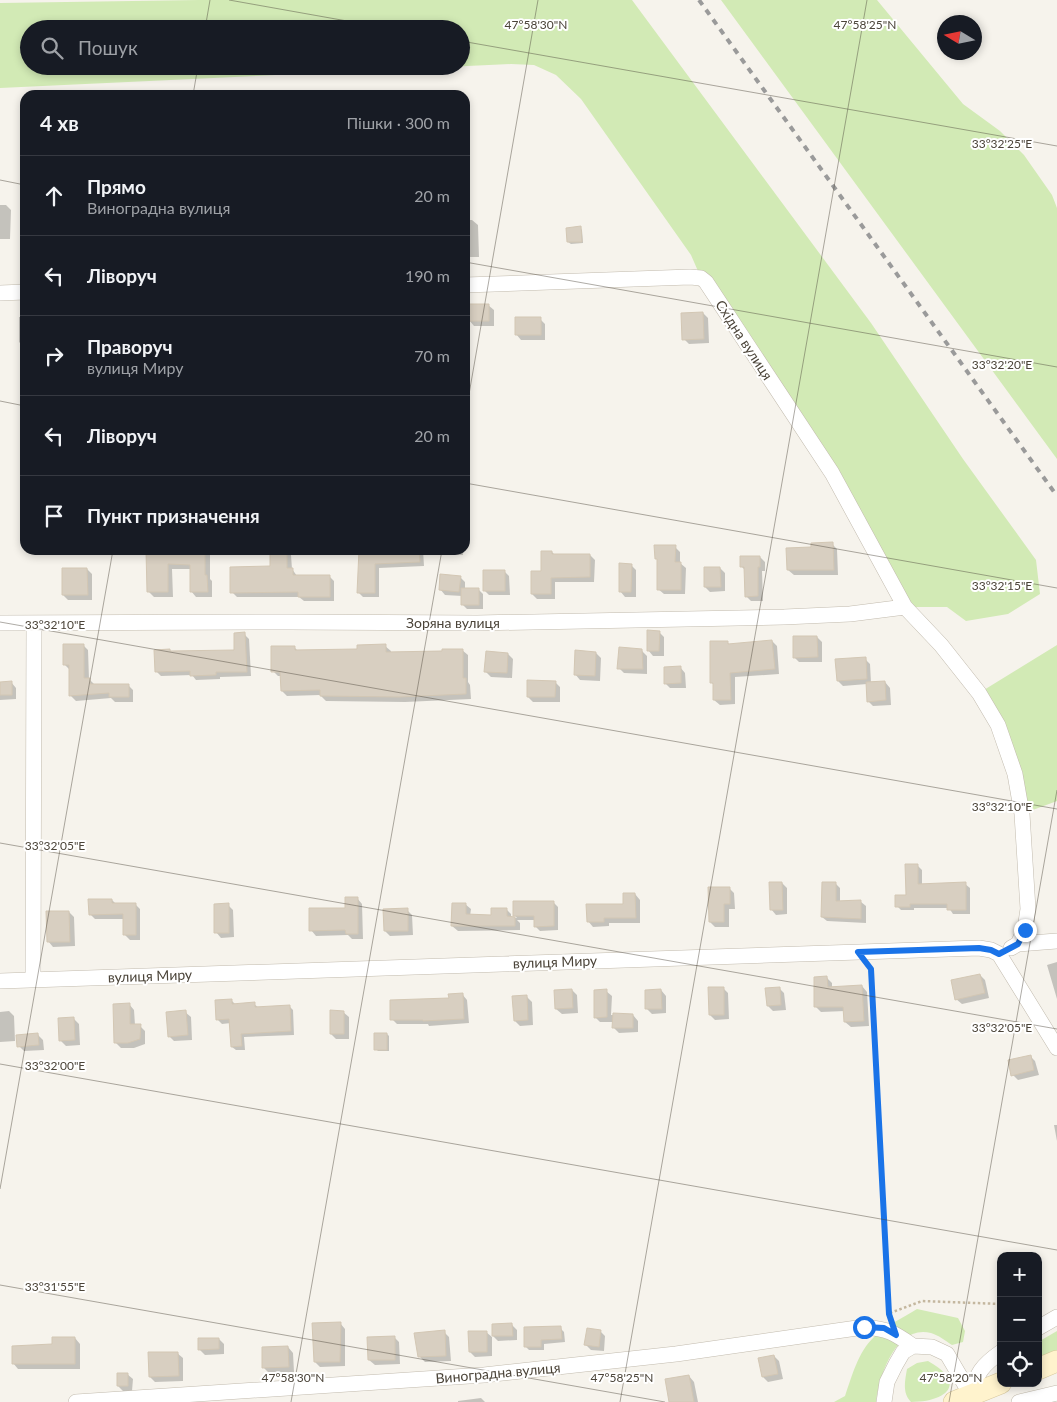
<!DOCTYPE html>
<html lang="uk">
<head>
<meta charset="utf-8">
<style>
  :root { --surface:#171b24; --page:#242831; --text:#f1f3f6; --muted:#9ea1a6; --line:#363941 }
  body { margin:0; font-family:Lato,sans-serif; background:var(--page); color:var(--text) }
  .controls { position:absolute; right:15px; bottom:15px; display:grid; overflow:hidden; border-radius:10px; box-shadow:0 2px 8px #0003 }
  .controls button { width:45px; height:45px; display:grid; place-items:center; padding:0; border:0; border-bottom:1px solid var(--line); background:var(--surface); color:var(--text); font:25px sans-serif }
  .compass { position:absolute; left:937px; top:15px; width:45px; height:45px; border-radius:50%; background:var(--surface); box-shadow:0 2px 8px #0003; rotate:280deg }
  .stop { position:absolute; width:15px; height:15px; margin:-11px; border:4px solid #1a73e8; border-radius:50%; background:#fff }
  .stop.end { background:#1a73e8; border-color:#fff; box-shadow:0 1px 5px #0008 }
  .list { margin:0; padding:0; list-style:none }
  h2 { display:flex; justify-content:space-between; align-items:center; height:65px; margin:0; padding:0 20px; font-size:21px }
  h2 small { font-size:16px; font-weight:400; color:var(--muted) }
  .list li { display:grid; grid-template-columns:32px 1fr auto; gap:15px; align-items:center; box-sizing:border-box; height:80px; padding:0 20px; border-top:1px solid var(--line) }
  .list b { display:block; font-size:19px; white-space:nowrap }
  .list p { margin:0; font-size:16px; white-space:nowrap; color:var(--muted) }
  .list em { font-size:16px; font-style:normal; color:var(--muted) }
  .icon { flex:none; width:28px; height:28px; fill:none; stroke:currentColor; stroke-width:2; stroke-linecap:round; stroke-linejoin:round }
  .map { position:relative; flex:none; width:1057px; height:1402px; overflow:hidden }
  .search { position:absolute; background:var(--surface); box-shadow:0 2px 8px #0003; left:20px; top:20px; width:450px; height:55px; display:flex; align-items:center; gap:12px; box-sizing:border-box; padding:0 18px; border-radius:28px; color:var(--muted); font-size:19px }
  .panel { position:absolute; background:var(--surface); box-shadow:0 2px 8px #0003; left:20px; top:90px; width:450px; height:465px; border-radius:15px }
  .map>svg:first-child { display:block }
  .green { fill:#d2eab5; fill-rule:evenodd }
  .shadow { fill:#0003 }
  .building { fill:#d8cfc1; stroke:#d3c7b4 }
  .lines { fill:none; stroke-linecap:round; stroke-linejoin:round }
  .minor-casing { stroke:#c2bbae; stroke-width:16 }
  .secondary-casing { stroke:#d6c79b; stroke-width:22 }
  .path { stroke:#c4b79f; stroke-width:2.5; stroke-dasharray:2.5 2.5; stroke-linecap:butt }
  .minor { stroke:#fff; stroke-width:15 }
  .secondary { stroke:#fff3cd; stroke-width:21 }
  .rail { stroke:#9a9a9a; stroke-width:4; stroke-dasharray:6 6; stroke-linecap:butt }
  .route { stroke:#1a73e8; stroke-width:6 }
  .ticks { fill:none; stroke:#4b4439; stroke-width:1; stroke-opacity:0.45 }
  .labels { text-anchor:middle; stroke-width:4; stroke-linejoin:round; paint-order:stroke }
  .street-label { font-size:14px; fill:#4b4439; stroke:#fff }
  .ticks-label { font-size:12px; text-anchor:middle; fill:#4b4439; stroke:#fff; stroke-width:4; stroke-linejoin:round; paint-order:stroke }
</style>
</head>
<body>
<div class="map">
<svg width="1057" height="1402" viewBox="0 0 1057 1402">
  <rect width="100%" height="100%" fill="#f6f3ec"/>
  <path class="green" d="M199,0h433l239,323 92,136 73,101 4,34 -32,20 -42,7 -19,-14h-42l-73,-134 -131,-195 -10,-23 -110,-156 -25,-24 -22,-10 -23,-1 -511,24v-85zM29,29h432v37h-432z
    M721,0h156l86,104 37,27 24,24 28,40 5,13v251z
    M1057,645v156l-35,13 -43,-121z
    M917,1309l41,9 7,13 -2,11 -11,3c-6,-4 -14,-10 -21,-12 -35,-9 -52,43 -55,69h-42l11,-6c7,-20 13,-44 29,-59 12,-12 29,-19 43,-28z
    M1057,1331v24l-19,7v-20z
    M928,1361c40,22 19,41 -17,41 -9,-9 -6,-21 -4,-33l10,-6z"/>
  <path class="shadow" d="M0,205h6l5,5 -1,29h-10z
    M465,220h7l6,5 1,32h-14z
    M580,228l2,2 1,13 -12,1 -3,-2z
    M488,305l6,5v16h-20l-5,-6z
    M703,313l5,5 1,25 -20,1 -5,-5z
    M19,317h6v31l-6,-6z
    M540,319l5,5v16h-24l-5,-6z
    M832,544l5,5 1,26h-44l-6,-5z
    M675,547l5,5v11l6,5 -1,26h-21l-6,-5v-29l-2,-2z
    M147,550h59l4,4v25l2,2v16h-16l-5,-6v-22h-19l1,28h-19l-5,-5z
    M286,550l5,5 1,14 5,7h32l5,5v20h-30l-5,-4h-62l-5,-5 39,-24z
    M423,550l1,16 -45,2v29h-16l-5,-5 2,-41z
    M443,550h20v5h-16z
    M552,552l3,3h35l5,5 -1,22h-39v17h-18l-5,-5z
    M760,557l5,5v9h-3l1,30h-12l-5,-5v-25l-5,-5z
    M631,565l5,5v27h-11l-5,-6z
    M720,568l5,5v18l-15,1 -5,-5z
    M87,569l5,5v26h-24l-5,-5z
    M504,571l5,5 1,19h-21l-5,-5z
    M460,577l5,5v7h13l5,5v15h-16l-5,-5v-8l-17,-1 -5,-6z
    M659,632l5,5v19h-11l-5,-6z
    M244,634l5,5 2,37 -31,1v2l-24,1 -4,-5 -31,1 -5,-5 14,-21 2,3 63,-2z
    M817,637l5,5v20h-23l-5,-5z
    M772,641l5,5 2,28 -44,3v27l-15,1 -6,-5v-15l-3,-3 16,-40 3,3z
    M83,645l5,5 1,29 6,6h33l5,5v12h-18l-4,-4 -35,3 -5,-5 -1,-26 -5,-5z
    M385,646l6,5v2l71,-3 6,5v27l2,3 1,14 -66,3 -79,-1 -6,-6 -33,1 -5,-5v-15h-4l-5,-5 21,-24 4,4h60z
    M642,651l5,5v18l-23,-1 -5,-5z
    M596,653l5,5 -1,23 -20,-1 -5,-6z
    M508,654l5,5 -1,19 -21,-1 -6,-6z
    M865,659l5,5 1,19 14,-1 5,6 1,17 -18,1 -5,-5 -1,-17 -24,2 -5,-5z
    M680,667l5,6 1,15h-16l-5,-5z
    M11,682l5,6v11l-16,1v-17z
    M555,682l5,5v15h-27l-5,-5z
    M917,865l5,5v15l43,-1 5,4v26h-17l-4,-6h-35v2h-13l-4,-4 10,-10z
    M782,883l5,5v26l-11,1 -5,-6z
    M835,883l5,5v14h21l5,4v17l-39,-2 -5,-4z
    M729,888l5,5 1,16h-6v18h-14l-5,-5z
    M635,894l5,6v23h-31v3l-16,1 -5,-6 36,-16z
    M357,898l5,6 1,35h-11l-4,-4 -32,1 -5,-6 35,-21z
    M112,900l4,4h19l5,5v31h-10l-5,-5 -1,-16h-29l-5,-5z
    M554,903l4,4v23l-18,1 -5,-5v-6h-18l3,3v7l-62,1 -6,-5 13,-22 6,5 -1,7 22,1 14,-8 5,5v4h6l-2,-2z
    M228,905l5,5 1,27 -13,1 -5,-6z
    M407,910l5,5 1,20 -23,1 -5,-5z
    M69,912l5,5 1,29 -22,1 -5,-6z
    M1057,962v37l-10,-34z
    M980,975l5,5 4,18 -27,6 -6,-5z
    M827,978l5,5v5l30,-2 5,6 2,34 -18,1 -6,-5v-11l-24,1 -6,-6z
    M723,988l5,5 1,26 -14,1 -5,-5z
    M779,988l5,5 2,17 -13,1 -5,-5z
    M572,990l5,5 1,18 -16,1 -6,-5z
    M661,990l5,6v17l-14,1 -5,-5z
    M606,991l6,5 -1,19h22l5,6v11l-19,1 -5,-5v-6h-14l-5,-5z
    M462,994l5,6 2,23 -40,3 -1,-2h-31l-5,-5z
    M527,997l5,5 1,23 -13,1 -5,-5z
    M231,1000l4,4h19l5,4 30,-2 4,4 1,25 -50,2 1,13h-9l-4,-3 -1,-24 -9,1 -4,-4z
    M129,1004l5,6 1,15 5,1 5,5v13l-11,4h-13l-5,-5z
    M9,1011l5,5 1,25 -15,1v-30z
    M185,1012l6,5 1,23 -18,1 -5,-5z
    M343,1012l6,5v22h-13l-5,-5z
    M73,1018l6,6 1,21 -14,1 -5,-5z
    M387,1034l2,2v15h-11l-2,-2z
    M38,1035l5,5 1,10 -20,1 -5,-5z
    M1030,1056l5,5 4,14 -21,5 -5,-5z
    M1054,1125h3v16z
    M340,1323l5,6v37l-25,1 -5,-5z
    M512,1325l5,5v10l-19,1 -5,-5z
    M560,1328l4,4 1,10 -21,2v6h-15l-4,-4z
    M600,1331l5,5 -1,15 -13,-1 -5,-5z
    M444,1332l5,5 2,24 -26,1 -5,-5z
    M486,1332l6,5v19l-17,1 -5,-5z
    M394,1337l5,5 1,22 -25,1 -6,-5z
    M75,1338l5,6v25h-62l-5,-6 40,-18z
    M219,1339l5,5v10l-19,1 -6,-6z
    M288,1347l5,6 1,19 -25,1 -5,-5z
    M177,1353l6,5v23l-28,1 -5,-5z
    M774,1356l5,5 4,18 -15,3 -5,-5z
    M127,1374l6,5 -1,12h-9l-5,-5z
    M689,1376l5,6 4,20h-28z
    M481,1398l4,4h-27v-1z"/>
  <path class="building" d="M581,226l1,16h-15l-1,-14z
    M468,304h21v17h-21z
    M703,312l1,27 -22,1 -1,-27z
    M515,317h26v18h-26z
    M833,542l1,28h-47l-1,-22 25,-1v-4z
    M654,545h22l-1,17h6v28h-24v-31h-2z
    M146,550h59v25h2l1,17h-18v-27l-22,-1v28h-21z
    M270,550h17v18h6v7h37v22h-32v-5l-68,1v-26l40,-1z
    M359,550h60l1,12 -45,2v29h-18z
    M541,551h11v3h38v23l-39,1v16h-20v-23h10z
    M740,556h20v11h-2v29l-13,1 -1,-30h-4z
    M619,563l13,1 -1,28h-12z
    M704,567h16l1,20h-17z
    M62,568h25l1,27h-26z
    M483,570h22v21h-22z
    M440,574l21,2 -2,16 -20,-2z
    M461,588h18v17h-18z
    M647,630l13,1 -1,20h-12z
    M245,632l2,40h-31v3l-26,1v-5l-35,1 -1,-22 16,-1v2l64,-1v-17z
    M793,636h24l1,21 -25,1z
    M772,640l3,29 -45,4 1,27h-18v-17h-3v-42h18v3z
    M63,644h21v34h6v6h39v13h-20v-4l-40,3v-31h-6z
    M386,644v8l56,-1v-2h21v29h3v16l-67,3 -79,-1v-6l-39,1 -1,-19h-9v-26h24v4l62,-1v-4z
    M619,647l23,2 1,20h-26z
    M575,650l21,2 -1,24 -21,-1z
    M486,651l22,2 -1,20 -23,-1z
    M866,657l1,22 -30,2 -2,-22z
    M681,666v17l-17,1v-17z
    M527,680l29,1 -1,16h-28z
    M12,681v14h-12v-13z
    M885,681l1,19 -19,2 -1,-20z
    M905,864h13v20l48,-2v28h-19v-6h-37v3h-15v-12h11z
    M769,882h13l1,28h-13z
    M822,882h14v19l25,-1v19l-40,-2z
    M708,887h22v17h-6v18h-15z
    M623,893h12l1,25h-32v4h-17l-1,-18h37z
    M345,897h13v37h-12l-1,-4 -36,1v-23h36z
    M88,899h24v4h24v32h-13v-21l-34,1z
    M513,901h41v25l-20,1v-11h-21z
    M229,903v30h-15v-29z
    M452,903h14v11l25,1v-7h16v8l8,1v9h-64z
    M408,908v23h-24l-1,-22z
    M46,911h23l1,31h-23z
    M980,974l5,19 -30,7 -4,-20z
    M827,976l1,11 34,-2 2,36 -20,1 -1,-15h-29v-30z
    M708,987h16v28h-15z
    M780,987l1,18 -14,1 -2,-18z
    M572,989l1,19 -18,1 -1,-19z
    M607,989v28l-13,1v-28z
    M661,989l1,20h-17v-19z
    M463,993l1,26 -41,2v-1h-33v-20l59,-2 -1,-4z
    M527,995l1,25 -14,1 -2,-25z
    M232,999v5l23,-2v5l35,-2 1,26 -50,3 1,12 -11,1 -2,-28 -13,1 -1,-20z
    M130,1003v21h11l-1,15 -12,4h-14l-1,-39z
    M186,1010l2,25 -20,2 -2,-25z
    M330,1010l14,1v23h-14z
    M613,1013l20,1v14h-21z
    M74,1017l1,23 -16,1 -1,-23z
    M38,1033l1,12 -22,2 -1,-12z
    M374,1033h13v17h-13z
    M1031,1055l3,15 -23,6 -3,-16z
    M341,1322l-1,40h-26l-2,-39z
    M512,1323l1,13h-21v-12z
    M561,1326l1,13 -21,1v7h-17v-20z
    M587,1328l14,2 -2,17 -15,-2z
    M445,1330l1,26 -28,1 -4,-24z
    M468,1331h19v21h-18z
    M395,1336v24h-27l-1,-23z
    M52,1337h23v27h-63v-18l40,-2z
    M198,1338h21v11l-21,1z
    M288,1346l1,21 -27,1v-21z
    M148,1352h30l1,24 -30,1z
    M774,1355l4,19 -16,3 -4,-19z
    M117,1373h11v13h-11z
    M689,1375l5,27h-25l-4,-23z"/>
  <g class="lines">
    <g class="minor-casing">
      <path id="minor" d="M465,285l225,-8 11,1 5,4 126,191 73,134 36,38 38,48 19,32 17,49 7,40 6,95 -3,20 -7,15
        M0,293l25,-1
        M0,623l289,-1 188,1 307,-6 66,-3 55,-7
        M1011,948l7,-4 39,-3
        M33,980l1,-357
        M0,981l979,-33 12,2 8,4 58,94
        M1038,1328l19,-11
        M971,1395c6,-22 10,-29 30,-43
        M76,1402l408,-27 192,-21 188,-27c24,2 29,5 49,19
        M884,1402l3,-20 9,-18 7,-12 10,-6 19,1 15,7 24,41
        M1019,1402l38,-9"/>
    </g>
    <g class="secondary-casing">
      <path id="secondary" d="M1038,1369l19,-8
        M954,1402l47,-19"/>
    </g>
    <path class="path" d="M869,966l2,3 18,345
      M890,1313l32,-12 79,3"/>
    <use href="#minor" class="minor"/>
    <use href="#secondary" class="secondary"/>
    <path class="rail" d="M699,0l358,496"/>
  </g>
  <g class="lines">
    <path class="route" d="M864,1327l20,1 12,7 -7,-21 -18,-345 -13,-17 121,-4 12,2 8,4 19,-10 7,-14"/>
  </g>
  <path class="ticks" d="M229,0l163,29M205,29l5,-29M461,41l596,105M193,95l5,-29M0,180l25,5M465,262l592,105M0,401l25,5M465,417l73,-417M465,483l592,105M0,622l1057,187M0,843l1057,186M0,1064l1057,186M0,1189l113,-639M0,1285l665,117M291,1402l151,-852M620,1402l247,-1402M949,1402l108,-612"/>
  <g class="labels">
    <g class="street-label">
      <text transform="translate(744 340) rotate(57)" y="5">Східна вулиця</text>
      <text x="453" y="628">Зоряна вулиця</text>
      <text transform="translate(555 962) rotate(-2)" y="5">вулиця Миру</text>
      <text transform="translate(150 976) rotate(-2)" y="5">вулиця Миру</text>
      <text transform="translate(498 1373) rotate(-5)" y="5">Виноградна вулиця</text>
    </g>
  </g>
  <g class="ticks-label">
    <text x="536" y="29">47°58'30"N</text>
    <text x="865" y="29">47°58'25"N</text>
    <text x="1002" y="148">33°32'25"E</text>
    <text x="1002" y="369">33°32'20"E</text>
    <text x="1002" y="590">33°32'15"E</text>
    <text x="55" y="629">33°32'10"E</text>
    <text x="1002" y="811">33°32'10"E</text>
    <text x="55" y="850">33°32'05"E</text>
    <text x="1002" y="1032">33°32'05"E</text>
    <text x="55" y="1070">33°32'00"E</text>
    <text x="55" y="1291">33°31'55"E</text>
    <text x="293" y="1382">47°58'30"N</text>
    <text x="622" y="1382">47°58'25"N</text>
    <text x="951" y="1382">47°58'20"N</text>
  </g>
</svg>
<div class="controls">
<button>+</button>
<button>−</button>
<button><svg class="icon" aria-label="locate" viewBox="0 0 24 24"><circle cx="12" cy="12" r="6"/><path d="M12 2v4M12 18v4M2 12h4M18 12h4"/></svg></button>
</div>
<svg class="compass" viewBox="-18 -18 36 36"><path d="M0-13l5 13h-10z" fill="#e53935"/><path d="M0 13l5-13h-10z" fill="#9ea1a6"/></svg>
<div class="stop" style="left:864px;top:1327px"></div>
<div class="stop end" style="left:1025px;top:930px"></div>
<div class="search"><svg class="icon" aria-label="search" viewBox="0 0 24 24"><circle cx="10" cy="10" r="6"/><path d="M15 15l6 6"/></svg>Пошук</div>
<section class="panel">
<h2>4 хв<small>Пішки · 300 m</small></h2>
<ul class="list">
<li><svg class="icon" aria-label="ahead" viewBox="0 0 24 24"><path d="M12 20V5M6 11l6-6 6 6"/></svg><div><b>Прямо</b><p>Виноградна вулиця</p></div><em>20 m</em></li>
<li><svg class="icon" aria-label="left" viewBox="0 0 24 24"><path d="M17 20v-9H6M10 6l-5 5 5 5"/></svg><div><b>Ліворуч</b></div><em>190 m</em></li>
<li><svg class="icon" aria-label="right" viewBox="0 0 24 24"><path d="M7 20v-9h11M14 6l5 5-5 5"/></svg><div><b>Праворуч</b><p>вулиця Миру</p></div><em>70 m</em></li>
<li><svg class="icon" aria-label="left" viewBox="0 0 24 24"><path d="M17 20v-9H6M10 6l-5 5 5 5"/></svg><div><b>Ліворуч</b></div><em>20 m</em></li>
<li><svg class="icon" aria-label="arrive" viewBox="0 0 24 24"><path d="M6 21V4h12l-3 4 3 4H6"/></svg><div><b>Пункт призначення</b></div></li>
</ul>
</section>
</div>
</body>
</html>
